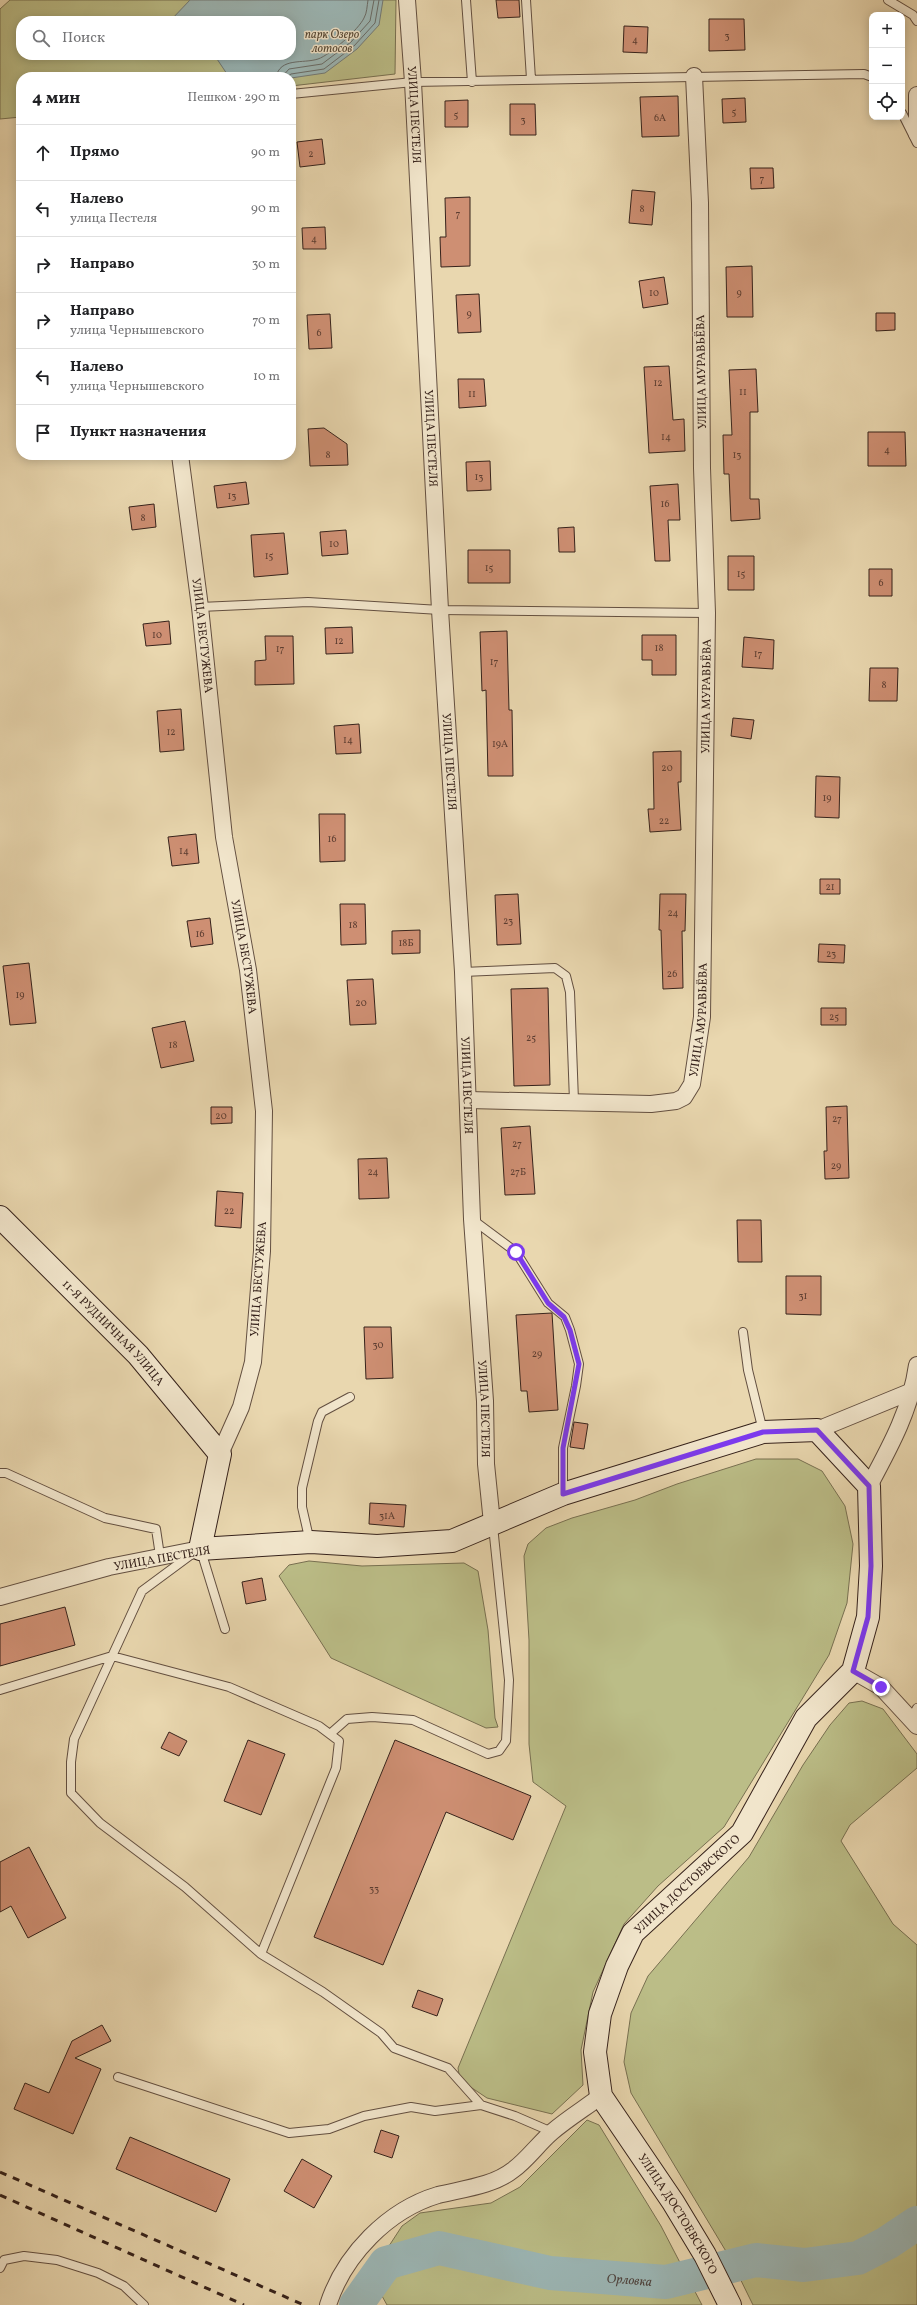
<!DOCTYPE html>
<html lang="ru">
<head>
<meta charset="utf-8">
<style>
  :root { --surface:#fff; --page:#f6f6f6; --text:#202124; --muted:#757577; --line:#e0e0e0 }
  body { margin:0; font-family:Vollkorn,serif; background:var(--page); color:var(--text) }
  .controls { position:absolute; right:12px; top:12px; display:grid; overflow:hidden; border-radius:8px; box-shadow:0 2px 10px #0003 }
  .controls button { width:36px; height:36px; display:grid; place-items:center; padding:0; border:0; border-bottom:1px solid var(--line); background:var(--surface); color:var(--text); font:20px sans-serif }
  .stop { position:absolute; width:12px; height:12px; margin:-9px; border:3px solid #7c3aed; border-radius:50%; background:#fff }
  .stop.end { background:#7c3aed; border-color:#fff; box-shadow:0 1px 4px #0008 }
  .list { margin:0; padding:0; list-style:none }
  h2 { display:flex; justify-content:space-between; align-items:center; height:52px; margin:0; padding:0 16px; font-size:17px }
  h2 small { font-size:13px; font-weight:400; color:var(--muted) }
  .list li { display:grid; grid-template-columns:26px 1fr auto; gap:12px; align-items:center; box-sizing:border-box; height:56px; padding:0 16px; border-top:1px solid var(--line) }
  .list b { display:block; font-size:15px; white-space:nowrap }
  .list p { margin:0; font-size:13px; white-space:nowrap; color:var(--muted) }
  .list em { font-size:13px; font-style:normal; color:var(--muted) }
  .icon { flex:none; width:22px; height:22px; fill:none; stroke:currentColor; stroke-width:2; stroke-linecap:round; stroke-linejoin:round }
  .map { position:relative; flex:none; width:917px; height:2305px; overflow:hidden }
  .search { position:absolute; background:var(--surface); box-shadow:0 2px 10px #0003; left:16px; top:16px; width:280px; height:44px; display:flex; align-items:center; gap:10px; box-sizing:border-box; padding:0 14px; border-radius:16px; color:var(--muted); font-size:15px }
  .panel { position:absolute; background:var(--surface); box-shadow:0 2px 10px #0003; left:16px; top:72px; width:280px; height:388px; border-radius:16px }
  .map>svg:first-child { display:block }
  .green { fill:#bbbd87; stroke:#787051; fill-rule:evenodd }
  .water { fill:#9cb7b6; stroke:#737b78 }
  .lines { fill:none; stroke-linecap:round; stroke-linejoin:round }
  .shore { stroke:#696c68; stroke-width:1 }
  .river { stroke:#9cb7b6; stroke-width:34 }
  .building { fill:#ce8f73; stroke:#36221b }
  .service-casing { stroke:#634f40; stroke-width:10 }
  .minor-casing { stroke:#634f40; stroke-width:18 }
  .secondary-casing { stroke:#36221b; stroke-width:24 }
  .service { stroke:#f1e5cb; stroke-width:8 }
  .minor { stroke:#f1e5cb; stroke-width:16 }
  .secondary { stroke:#f1e5cb; stroke-width:22 }
  .rail { stroke:#36221b; stroke-width:3; stroke-dasharray:7 7; stroke-linecap:butt }
  .route { stroke:#7c3aed; stroke-width:5 }
  .labels { text-anchor:middle; stroke-width:3; stroke-linejoin:round; paint-order:stroke }
  .number-label { font-size:10px; fill:#5c3d31 }
  .park-label { font-size:12px; font-style:italic; fill:#574936; stroke:#f1e5cb }
  .street-label { font-size:12px; fill:#36221b; stroke:#f1e5cb }
  .water-label { font-size:13px; font-style:italic; fill:#504742; stroke:#f1e5cb }
</style>
</head>
<body>
<div class="map">
<svg width="917" height="2305" viewBox="0 0 917 2305">
  <rect width="100%" height="100%" fill="#e9d7af"/>
  <filter id="stains"><feTurbulence type="fractalNoise" baseFrequency=".005" numOctaves="4"/><feColorMatrix values="0 0 0 0 .2 0 0 0 0 .09 0 0 0 0 .02 0 0 0 .5 -.17"/></filter>
  <radialGradient id="worn" r=".72"><stop offset=".6" stop-color="#630" stop-opacity="0"/><stop offset="1" stop-color="#630" stop-opacity=".3"/></radialGradient>
  <path class="green" d="M10,0h386l-1,74 -104,12v-9h-270v40l-21,2v-110zM21,21h270v34h-270z
    M756,1459h42l24,12 23,35 8,38 -6,59 -18,52 -105,172 -66,59 -34,38 -31,68 -12,58 2,35 -31,29 -65,-16 -27,-18 -2,-12 108,-262 -33,-24 -4,-38v-104l-5,-84 4,-12 18,-16 26,-10 63,-18 42,-16z
    M309,1561l53,5 102,-3 14,8 10,59 7,88 3,9 -12,1 -155,-70 -52,-82 10,-11z
    M862,1701l21,8 34,45v14l-67,57 -9,16 52,83 24,21v360h-164l-23,-47 -99,-165 -7,-31 7,-49 17,-37 101,-119 54,-92 27,-40 19,-22z
    M587,2120l12,5 8,13 54,88 41,79h-315l-10,-18 2,-13 8,-25 15,-23 18,-13 71,-10 29,-16z"/>
  <path class="water" d="M190,0h193l-4,25 -22,24 -32,24 -34,5 -62,-1 -12,-18 -7,-4h81v-34h-121z"/>
  <g class="lines">
    <path class="shore" d="M276,77c4,-20 27,-13 42,-18 12,-4 41,-30 46,-41 3,-5 3,-12 4,-18
      M282,77l7,-8 33,-5 29,-22 19,-21 4,-21
      M287,77l4,-3 33,-5 30,-23 21,-23 4,-23"/>
    <path class="river" id="s1" d="M356,2305l30,-42 53,-15 111,25 116,9 90,-22 48,5 54,-7 29,-15 30,-20"/>
  </g>
  <path class="building" d="M496,0h23l1,17 -22,1z
    M709,19h35l1,31 -36,1z
    M624,26l24,1 -1,26 -24,-1z
    M678,96l1,40 -37,1 -2,-40z
    M745,98l1,24 -23,1 -1,-24z
    M468,100v27h-23v-26z
    M510,104h25l1,31h-26z
    M322,139l3,25 -25,3 -3,-25z
    M750,168h23l1,20 -23,1z
    M632,190l23,2 -3,33 -23,-2z
    M470,197v69l-29,1 -1,-30h6l-1,-39z
    M325,227l1,22h-23l-1,-21z
    M752,266l1,51h-26l-1,-50z
    M664,277l4,27 -25,4 -4,-27z
    M479,294l2,38 -23,1 -2,-38z
    M876,313h19v17l-19,1z
    M330,314l2,34 -23,1 -2,-34z
    M669,366l4,54 11,-1 1,32 -36,2 -5,-86z
    M756,369l2,43h-8v87h9l1,20 -29,2 -2,-47h-5l-1,-39h9l-3,-65z
    M458,379h26l2,27 -27,2z
    M324,428l23,16 1,21 -38,1 -2,-37z
    M868,432h37l1,34h-38z
    M490,461l1,29 -24,1 -1,-29z
    M246,482l3,22 -32,4 -3,-22z
    M678,484l2,36h-12l2,41h-15l-5,-75z
    M154,504l2,23 -24,3 -3,-23z
    M574,527l1,25h-16l-1,-24z
    M346,530l2,24 -26,2 -2,-24z
    M284,533l4,41 -34,3 -3,-42z
    M468,550h42v33h-42z
    M728,556h26v34h-26z
    M869,569h23v27h-23z
    M169,621l2,23 -25,2 -3,-22z
    M352,627l1,26 -27,1 -1,-26z
    M507,631l2,79h3l1,66h-25l-2,-86 -4,1 -2,-59z
    M642,635h34v40h-24v-15h-10z
    M265,636h28l1,48 -39,1v-24l11,-1z
    M744,637l30,3 -1,29 -31,-2z
    M870,668h28l-1,33h-28z
    M181,709l3,41 -24,2 -3,-41z
    M733,718l21,2 -3,19 -20,-3z
    M359,724l2,29 -25,1 -2,-28z
    M681,751v31h-3l3,48 -31,2 -2,-23h6l-1,-57z
    M816,776l24,1 -1,41 -24,-1z
    M319,814h26v47l-25,1z
    M196,834l3,29 -27,3 -4,-29z
    M820,879h20v15h-20z
    M518,894l3,50 -24,1 -2,-50z
    M660,894h26l-1,37h-3l1,57 -20,1 -2,-59h-2z
    M340,904h25l1,40 -25,1z
    M210,918l3,26 -22,3 -4,-26z
    M420,930v23l-28,1v-23z
    M819,944l26,1 -1,18 -26,-1z
    M29,963l7,60 -26,2 -7,-59z
    M373,979l3,45 -26,1 -3,-45z
    M548,988l2,97 -36,1 -3,-97z
    M821,1008h25v17h-25z
    M185,1021l9,40 -33,7 -9,-40z
    M847,1106l2,72 -24,1 -1,-28h3l-1,-44z
    M211,1107h21v16l-21,1z
    M530,1126l5,68 -30,1 -4,-67z
    M387,1158l2,40 -30,1 -1,-40z
    M217,1191l26,2 -2,35 -26,-2z
    M737,1220h24l1,42h-24z
    M786,1276h35v39l-35,-1z
    M552,1313l6,97 -29,2 -2,-21h-6l-5,-76z
    M364,1327h27l2,51 -27,1z
    M574,1422l14,2 -4,25 -14,-2z
    M370,1503l36,2 -2,22 -35,-3z
    M262,1578l4,22 -20,4 -4,-22z
    M65,1607l10,38 -75,21v-42z
    M169,1732l18,9 -8,15 -18,-8z
    M248,1740l37,14 -24,61 -37,-14z
    M395,1740l136,56 -18,44 -67,-28 -63,153 -69,-28z
    M29,1847l37,71 -38,20 -17,-32 -11,6v-50z
    M418,1990l25,9 -6,17 -25,-9z
    M102,2025l9,16 -36,17 26,11 -28,65 -59,-25 11,-26 24,10 23,-52z
    M381,2130l18,6 -7,22 -18,-6z
    M130,2137l100,42 -14,33 -100,-43z
    M302,2159l30,17 -18,32 -30,-17z"/>
  <g class="lines">
    <g class="service-casing">
      <path id="service" d="M466,0l6,82
        M526,0l5,79
        M888,0l25,15 4,6
        M291,94l122,-12 451,-8 8,3
        M902,113l15,30
        M200,607l108,-5 132,8 267,3
        M463,972l92,-4 11,8 4,16 4,109
        M473,1220l43,32 32,51 17,14 5,13 9,34 -3,22 -13,62v45
        M743,1332l5,38 15,61
        M0,1473h6l99,45 51,11 3,20 3,8
        M310,1542l-8,-35v-19l16,-67 4,-9 28,-15
        M201,1551l24,78
        M0,1690l112,-34 117,31 90,39 20,15 -3,27 -75,186
        M911,1719l6,-11
        M330,1734l17,-15 25,-2 41,3 75,34 11,-3 7,-10 3,-61 -16,-154
        M118,2077l171,56 40,-4 35,-13 47,-9 24,4 46,-6 -33,-37 -54,-20 -13,-15 -58,-41 -62,-38 -76,-67 -85,-64 -29,-30v-31l3,-23 68,-148 50,-37
        M481,2105l34,11 37,16
        M0,2268l4,-8 20,-4 33,4 41,13 26,13 20,19"/>
    </g>
    <g class="minor-casing">
      <g id="minor">
        <path id="s2" d="M407,0l6,82 27,528 23,362 9,247 13,182 1,63 6,59"/>
        <path d="M917,95v39"/>
        <path id="s3" d="M180,455l20,152 24,230 24,133 16,141 -2,140 -9,111 -12,45 -21,47"/>
        <path id="s4" d="M468,1100l183,4 25,-3 8,-4 8,-13 10,-67 5,-404 -5,-145 -2,-265 -6,-127"/>
        <path d="M817,1430l100,-41"/>
        <path d="M869,1486c21,-39 42,-77 48,-121"/>
        <path d="M0,1597l109,-30 91,-18"/>
        <path d="M853,1671l28,16 36,39"/>
        <path d="M328,2305c16,-50 60,-95 110,-110 24,-6 55,-9 75,-25 14,-10 25,-26 39,-38 15,-13 33,-24 49,-36"/>
      </g>
    </g>
    <g class="secondary-casing">
      <g id="secondary">
        <path id="s5" d="M0,1217l138,138 82,99 -20,95 111,-7 66,4 75,-5 111,-47 200,-62 54,-2 52,56 2,80 -3,51 -15,54 -47,47 -64,115 -109,100 -16,33 -17,48 -5,38 6,44 72,106 32,53 25,50"/>
      </g>
    </g>
    <use href="#service" class="service"/>
    <use href="#minor" class="minor"/>
    <use href="#secondary" class="secondary"/>
    <path class="rail" d="M0,2172l304,133
      M0,2195l244,110"/>
  </g>
  <g class="lines">
    <path class="route" d="M516,1252l32,51 16,14 6,13 9,34 -16,84v46l200,-62 54,-2 52,56 2,80 -3,51 -15,54 28,16"/>
  </g>
  <g class="labels">
    <g class="number-label">
      <text x="727" y="39">3</text>
      <text x="635" y="43">4</text>
      <text x="734" y="115">5</text>
      <text x="456" y="118">5</text>
      <text x="660" y="121">6А</text>
      <text x="523" y="123">3</text>
      <text x="311" y="157">2</text>
      <text x="762" y="182">7</text>
      <text x="642" y="212">8</text>
      <text x="458" y="217">7</text>
      <text x="314" y="242">4</text>
      <text x="654" y="296">10</text>
      <text x="739" y="296">9</text>
      <text x="469" y="317">9</text>
      <text x="319" y="336">6</text>
      <text x="658" y="386">12</text>
      <text x="743" y="395">11</text>
      <text x="472" y="397">11</text>
      <text x="666" y="440">14</text>
      <text x="887" y="453">4</text>
      <text x="328" y="458">8</text>
      <text x="737" y="458">13</text>
      <text x="479" y="480">13</text>
      <text x="232" y="499">13</text>
      <text x="665" y="507">16</text>
      <text x="143" y="521">8</text>
      <text x="334" y="547">10</text>
      <text x="269" y="559">15</text>
      <text x="489" y="571">15</text>
      <text x="741" y="577">15</text>
      <text x="881" y="586">6</text>
      <text x="157" y="638">10</text>
      <text x="339" y="644">12</text>
      <text x="659" y="651">18</text>
      <text x="280" y="652">17</text>
      <text x="758" y="657">17</text>
      <text x="494" y="665">17</text>
      <text x="884" y="688">8</text>
      <text x="171" y="735">12</text>
      <text x="348" y="743">14</text>
      <text x="500" y="747">19А</text>
      <text x="667" y="771">20</text>
      <text x="827" y="801">19</text>
      <text x="664" y="824">22</text>
      <text x="332" y="842">16</text>
      <text x="184" y="854">14</text>
      <text x="830" y="890">21</text>
      <text x="673" y="916">24</text>
      <text x="508" y="924">23</text>
      <text x="353" y="928">18</text>
      <text x="200" y="937">16</text>
      <text x="406" y="946">18Б</text>
      <text x="831" y="957">23</text>
      <text x="672" y="977">26</text>
      <text x="20" y="998">19</text>
      <text x="361" y="1006">20</text>
      <text x="834" y="1020">25</text>
      <text x="531" y="1041">25</text>
      <text x="173" y="1048">18</text>
      <text x="221" y="1119">20</text>
      <text x="837" y="1122">27</text>
      <text x="517" y="1147">27</text>
      <text x="836" y="1169">29</text>
      <text x="373" y="1175">24</text>
      <text x="518" y="1175">27Б</text>
      <text x="229" y="1214">22</text>
      <text x="803" y="1299">31</text>
      <text x="378" y="1348">30</text>
      <text x="537" y="1357">29</text>
      <text x="387" y="1519">31А</text>
      <text x="374" y="1892">33</text>
    </g>
    <g class="park-label">
      <text x="332" y="38">парк Озеро<tspan x="332" dy="14">лотосов</tspan></text>
    </g>
    <g class="street-label">
      <text dy="4" stroke="none"><textPath href="#s2" startOffset="115">УЛИЦА ПЕСТЕЛЯ</textPath></text>
      <text transform="translate(701 372) rotate(-91)" y="4">УЛИЦА МУРАВЬЁВА</text>
      <text dy="4" stroke="none"><textPath href="#s2" startOffset="439">УЛИЦА ПЕСТЕЛЯ</textPath></text>
      <text dy="4" stroke="none"><textPath href="#s3" startOffset="182">УЛИЦА БЕСТУЖЕВА</textPath></text>
      <text dy="4" stroke="none"><textPath href="#s4" startOffset="621">УЛИЦА МУРАВЬЁВА</textPath></text>
      <text dy="4" stroke="none"><textPath href="#s2" startOffset="763">УЛИЦА ПЕСТЕЛЯ</textPath></text>
      <text dy="4" stroke="none"><textPath href="#s3" startOffset="506">УЛИЦА БЕСТУЖЕВА</textPath></text>
      <text dy="4" stroke="none"><textPath href="#s4" startOffset="297">УЛИЦА МУРАВЬЁВА</textPath></text>
      <text dy="4" stroke="none"><textPath href="#s2" startOffset="1087">УЛИЦА ПЕСТЕЛЯ</textPath></text>
      <text transform="translate(258 1279) rotate(-86)" y="4">УЛИЦА БЕСТУЖЕВА</text>
      <text dy="4" stroke="none"><textPath href="#s5" startOffset="162">11-Я РУДНИЧНАЯ УЛИЦА</textPath></text>
      <text dy="4" stroke="none"><textPath href="#s2" startOffset="1411">УЛИЦА ПЕСТЕЛЯ</textPath></text>
      <text transform="translate(162 1558) rotate(-10)" y="4">УЛИЦА ПЕСТЕЛЯ</text>
      <text transform="translate(687 1884) rotate(-43)" y="4">УЛИЦА ДОСТОЕВСКОГО</text>
      <text dy="4" stroke="none"><textPath href="#s5" startOffset="1978">УЛИЦА ДОСТОЕВСКОГО</textPath></text>
    </g>
    <g class="water-label">
      <text dy="5" stroke="none"><textPath href="#s1" startOffset="300">Орловка</textPath></text>
    </g>
  </g>
  <rect width="100%" height="100%" filter="url(#stains)"/>
  <rect width="100%" height="100%" fill="url(#worn)"/>
</svg>
<div class="controls">
<button>+</button>
<button>−</button>
<button><svg class="icon" aria-label="locate" viewBox="0 0 24 24"><circle cx="12" cy="12" r="6"/><path d="M12 2v4M12 18v4M2 12h4M18 12h4"/></svg></button>
</div>
<div class="stop" style="left:516px;top:1252px"></div>
<div class="stop end" style="left:881px;top:1687px"></div>
<div class="search"><svg class="icon" aria-label="search" viewBox="0 0 24 24"><circle cx="10" cy="10" r="6"/><path d="M15 15l6 6"/></svg>Поиск</div>
<section class="panel">
<h2>4 мин<small>Пешком · 290 m</small></h2>
<ul class="list">
<li><svg class="icon" aria-label="ahead" viewBox="0 0 24 24"><path d="M12 20V5M6 11l6-6 6 6"/></svg><div><b>Прямо</b></div><em>90 m</em></li>
<li><svg class="icon" aria-label="left" viewBox="0 0 24 24"><path d="M17 20v-9H6M10 6l-5 5 5 5"/></svg><div><b>Налево</b><p>улица Пестеля</p></div><em>90 m</em></li>
<li><svg class="icon" aria-label="right" viewBox="0 0 24 24"><path d="M7 20v-9h11M14 6l5 5-5 5"/></svg><div><b>Направо</b></div><em>30 m</em></li>
<li><svg class="icon" aria-label="right" viewBox="0 0 24 24"><path d="M7 20v-9h11M14 6l5 5-5 5"/></svg><div><b>Направо</b><p>улица Чернышевского</p></div><em>70 m</em></li>
<li><svg class="icon" aria-label="left" viewBox="0 0 24 24"><path d="M17 20v-9H6M10 6l-5 5 5 5"/></svg><div><b>Налево</b><p>улица Чернышевского</p></div><em>10 m</em></li>
<li><svg class="icon" aria-label="arrive" viewBox="0 0 24 24"><path d="M6 21V4h12l-3 4 3 4H6"/></svg><div><b>Пункт назначения</b></div></li>
</ul>
</section>
</div>
</body>
</html>
